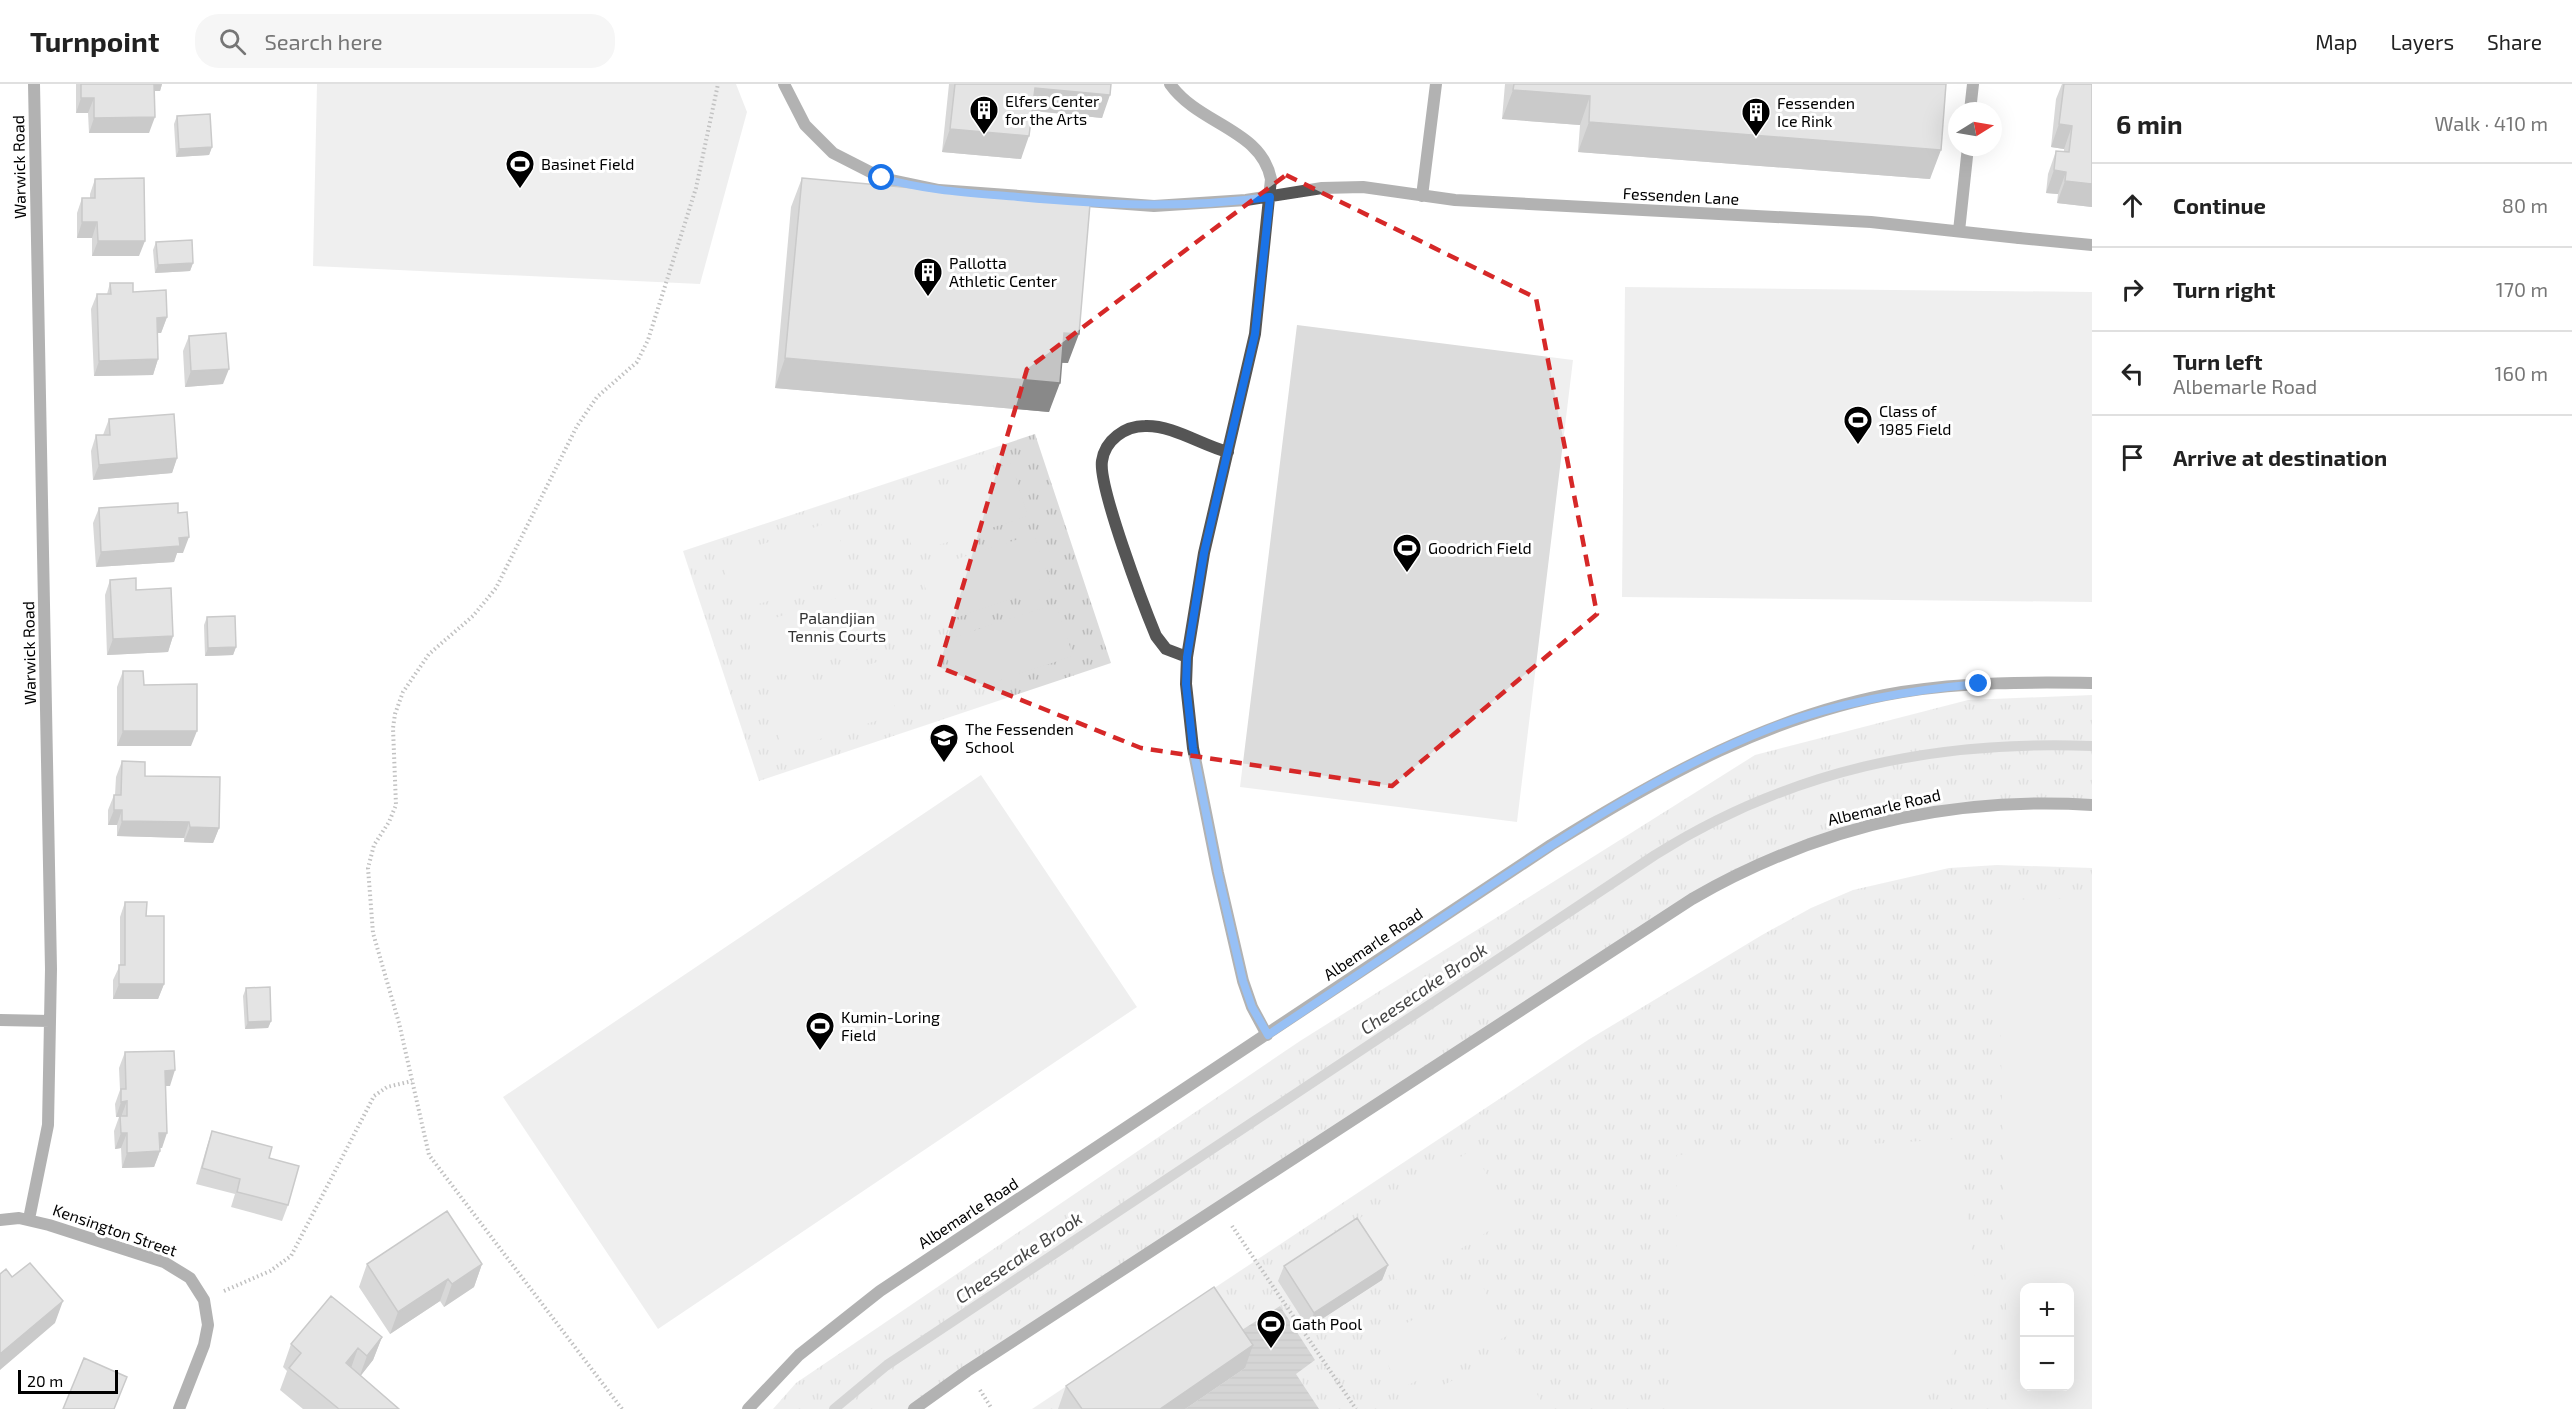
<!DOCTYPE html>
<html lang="en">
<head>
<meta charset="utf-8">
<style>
  :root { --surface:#fff; --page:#f6f6f6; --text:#222; --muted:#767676; --line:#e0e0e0 }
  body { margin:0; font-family:"Exo 2",sans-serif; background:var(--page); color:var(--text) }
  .controls { position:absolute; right:18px; bottom:18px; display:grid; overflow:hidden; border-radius:12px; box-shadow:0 6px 24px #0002 }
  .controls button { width:54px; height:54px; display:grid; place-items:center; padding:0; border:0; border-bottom:2px solid var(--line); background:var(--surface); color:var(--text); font:30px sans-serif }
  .compass { position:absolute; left:1948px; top:18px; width:54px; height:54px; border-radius:50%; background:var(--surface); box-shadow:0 6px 24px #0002; rotate:79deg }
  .scale { position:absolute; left:18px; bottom:15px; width:100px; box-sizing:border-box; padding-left:6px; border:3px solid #000; border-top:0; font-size:16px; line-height:21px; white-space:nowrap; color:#000; -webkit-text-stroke:4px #fff; paint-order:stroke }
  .stop { position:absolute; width:18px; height:18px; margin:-14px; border:4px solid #1a73e8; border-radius:50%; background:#fff }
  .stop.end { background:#1a73e8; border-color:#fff; box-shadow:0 2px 6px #0008 }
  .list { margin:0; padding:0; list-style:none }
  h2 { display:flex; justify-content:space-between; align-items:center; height:78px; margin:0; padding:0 24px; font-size:26px }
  h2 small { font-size:20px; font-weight:400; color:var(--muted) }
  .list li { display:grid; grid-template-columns:39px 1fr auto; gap:18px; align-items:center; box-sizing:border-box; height:84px; padding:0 24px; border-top:2px solid var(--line) }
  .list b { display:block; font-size:22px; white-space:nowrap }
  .list p { margin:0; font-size:20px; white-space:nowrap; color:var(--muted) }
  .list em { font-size:20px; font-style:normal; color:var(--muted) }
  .icon { flex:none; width:33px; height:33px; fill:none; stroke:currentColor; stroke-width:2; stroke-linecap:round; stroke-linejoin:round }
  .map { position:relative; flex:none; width:2092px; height:1325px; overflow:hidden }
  header { display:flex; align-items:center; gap:36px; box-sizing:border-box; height:84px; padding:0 30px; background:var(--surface); border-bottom:2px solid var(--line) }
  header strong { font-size:28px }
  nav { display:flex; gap:33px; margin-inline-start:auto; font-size:21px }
  .search { width:420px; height:54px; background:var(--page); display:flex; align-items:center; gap:15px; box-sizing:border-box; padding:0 21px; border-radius:24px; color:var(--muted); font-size:22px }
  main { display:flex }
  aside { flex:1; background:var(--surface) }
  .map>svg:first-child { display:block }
  .park { fill:url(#park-tufts); fill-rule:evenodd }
  .pitch { fill:#dcdcdc; fill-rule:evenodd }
  .water { fill:url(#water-rules) }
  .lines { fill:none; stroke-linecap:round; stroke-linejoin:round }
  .stream { stroke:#a3a3a3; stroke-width:10 }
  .path { stroke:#777; stroke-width:4; stroke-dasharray:1.5 3; stroke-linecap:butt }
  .service { stroke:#555; stroke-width:12 }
  .minor { stroke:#555; stroke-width:12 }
  .wall { fill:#a9a9a9 }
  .shaded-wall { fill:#898989 }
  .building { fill:#c4c4c4; stroke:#898989; stroke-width:1.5 }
  .route { stroke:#1a73e8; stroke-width:8 }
  .marked { fill:none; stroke:#d62828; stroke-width:4.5; stroke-dasharray:12 8; stroke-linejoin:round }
  .labels { text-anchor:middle; stroke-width:6; stroke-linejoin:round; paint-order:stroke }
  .poi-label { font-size:16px; fill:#000; stroke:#fff; text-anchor:start }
  .street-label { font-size:16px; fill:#000; stroke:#fff }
  .park-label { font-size:16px; fill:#333; stroke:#fff }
  .water-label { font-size:18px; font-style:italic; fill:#444; stroke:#fff }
</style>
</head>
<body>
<header>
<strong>Turnpoint</strong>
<div class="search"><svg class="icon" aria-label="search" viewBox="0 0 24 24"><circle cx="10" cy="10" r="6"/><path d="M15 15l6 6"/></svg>Search here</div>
<nav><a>Map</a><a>Layers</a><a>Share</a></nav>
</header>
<main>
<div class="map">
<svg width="2092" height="1325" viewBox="0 0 2092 1325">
  <defs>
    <pattern id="park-tufts" width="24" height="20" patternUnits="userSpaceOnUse" patternTransform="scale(1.5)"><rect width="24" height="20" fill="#dcdcdc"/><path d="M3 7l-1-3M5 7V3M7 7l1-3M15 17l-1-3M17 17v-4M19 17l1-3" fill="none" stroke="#bbb"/></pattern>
    <pattern id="water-rules" width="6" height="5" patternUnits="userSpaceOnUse" patternTransform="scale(1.5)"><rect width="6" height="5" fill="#a3a3a3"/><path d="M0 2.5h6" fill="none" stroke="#8b8b8b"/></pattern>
  </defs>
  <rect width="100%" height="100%" fill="#fff"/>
  <path class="park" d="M1035,350l76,229 -352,118 -76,-230z
    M2092,611v113l-87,-4 -177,32 -93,39 -817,534h-145l23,-26 504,-342 455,-286 213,-55z
    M1997,781l95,3v541h-1060l556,-369 174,-105 49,-27 42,-18 96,-22zM2024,1204h46v98h-46z"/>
  <path class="pitch" d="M317,0h419l11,28 -47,172 -387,-18z
    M1625,203l467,5v310l-470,-5z
    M1297,241l276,35 -56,462 -277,-35z
    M1011,379l17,53 -114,37 -17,-52z
    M834,437l17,53 -114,37 -17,-53z
    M1034,450l17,52 -114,38 -17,-53z
    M858,507l17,52 -114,38 -17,-53z
    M1056,520l17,52 -114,38 -17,-53z
    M880,577l17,53 -114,37 -17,-52z
    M981,691l156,232 -479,322 -155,-232z
    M2092,814v511h-84l-10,-509zM2024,1204h46v98h-46z
    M1957,1055l22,168 -56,98 -5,4h-243l2,-254z
    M1472,1066l40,66 -111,71 -41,-69z
    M1482,1201l25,51 -107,53 -25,-50z
    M1515,1265l25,51 -19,9h-110l-3,-6z"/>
  <path class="water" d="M1280,1222l35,54 -19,14 23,35h-134l60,-41 -19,-28z"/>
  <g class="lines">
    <path class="stream" d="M834,1325l53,-44 768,-510c135,-85 279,-115 437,-109"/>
    <path class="path" d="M1232,1142l124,183
      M224,1207l46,-20 21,-15 83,-160 13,-9 25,-6
      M980,1306l12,19
      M622,1325l-193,-254 -30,-132 -26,-90 -5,-65 6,-23 15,-23 7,-17 -3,-77 2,-14 8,-22 26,-38 44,-38 23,-28 81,-162 20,-29 40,-35 11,-22 48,-152 22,-104"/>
    <path class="service" d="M784,0l21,41 28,28 49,25 57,12 215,16 92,-6 76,-12 41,-1 92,13 416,22 148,16
      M1170,0c29,41 91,45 101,95l-16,155 -51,219 -17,104 -1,27 7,64 25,125 25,108 9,26 15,28
      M1970,27l3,-27
      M1422,112l14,-112
      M1959,147l9,-84
      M1187,573l-21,-8 -10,-13c-12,-29 -58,-150 -54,-175 3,-21 23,-35 43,-35 28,-1 56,19 83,26"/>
    <path class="minor" d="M2019,154l73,7
      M0,936l50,1
      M29,1135l19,-94 3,-156 -17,-885
      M0,1136l19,-2 30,7 115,37 26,16 14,22 4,25 -4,20 -25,64
      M748,1325l51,-54 81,-64 671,-446c109,-68 223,-132 351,-153 63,-10 126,-10 190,-9
      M914,1325l53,-38 725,-472c123,-71 257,-103 400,-94"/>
  </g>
  <path class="wall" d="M76,0h86l-2,7h-6l-5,42h-60l-1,-20h-12z
    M949,0h162l-9,34 -70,-7 -11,48 -79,-7z
    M1505,0h441l-16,95 -352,-27 2,-27 -78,-6z
    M2062,0h30v123l-35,-4 1,-9 -12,-1 2,-19 8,-23 8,1v-3l-13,-2 5,-48z
    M177,32l35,31 -3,8 -33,2 -2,-33z
    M802,94l266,185h-6l-13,49 -274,-24 16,-181z
    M95,95l44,77h-47v-18h-15v-25l5,-15h8v-4z
    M156,158l37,21 -3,8 -35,2 -2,-23z
    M110,199l23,9 34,25 -6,16h-3v26l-5,16 -59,1 -3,-67 6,-15h10z
    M189,252l34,48 -38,3 -2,-36z
    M109,335l68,39 -5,15 -79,7 -2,-29 5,-16h7z
    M99,424l79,5 5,40h-6l-3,9 -78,5 -3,-44z
    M110,496l26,10 37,46 -5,16 -61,3 -2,-60z
    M207,533l29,30 -3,8 -28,1 -1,-31z
    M123,587l21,14 47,61h-74v-59z
    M122,677l23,15 74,52 -6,15 -29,-1v-4l-67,-2v-11h-9v-15l6,-15h1l1,-18z
    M125,818l21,14 18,68 -6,15h-45v-19l7,-15v-48z
    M246,904l25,33 -3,7 -23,1 -2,-33z
    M125,968l45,34h-4l-4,62h-3l1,3 -6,16 -32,1 -1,-20 -6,1 -1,-18 5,-14h-3l-1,-13 5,-14 -1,-22z
    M212,1047l57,27 19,47 -6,16 -51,-14 4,-13 -39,-10 11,-38z
    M367,1180h115l-8,23 -30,20 -4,-6 -50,33 -31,-47z
    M1388,1181l-6,15 -74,48 -30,-47 6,-15z
    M382,1253l-9,23 -13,16 39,33h-96l-23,-19 7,-19 -4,-4 8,-23z
    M1245,1284l-60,41h-127l8,-23z"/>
  <path class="shaded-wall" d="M151,0h11l-2,7h-12z
    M1035,4l75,7 -8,23 -75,-8z
    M1513,6l77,6 -10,29 -78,-6z
    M81,14h13l-6,15h-12z
    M155,33l-6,16h-60l5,-15z
    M1589,38l352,28 -11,29 -352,-27z
    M2059,40l13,2 -8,23 -13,-2z
    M950,45l79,7 -8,23 -79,-7z
    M212,63l-3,8 -33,2 3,-8z
    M2054,86l12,2 -8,22 -12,-1z
    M2065,97l27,3v23l-35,-4z
    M82,138h15l-5,16h-15z
    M98,157h47l-6,15h-47z
    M193,179l-3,8 -35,2 3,-8z
    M167,233l-6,16h-10l6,-15z
    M1064,249l15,1 -11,29 -14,-1z
    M785,274l275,25 -11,29 -274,-24z
    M158,275l-5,16 -59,1 5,-15z
    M229,285l-6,15 -38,3 6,-16z
    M177,374l-5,15 -79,7 6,-15z
    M189,453l-6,16h-6l-3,9 -78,5 5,-15 78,-14z
    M173,552l-5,16 -61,3 6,-16z
    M236,563l-3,8 -28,1 3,-8z
    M123,647h74l-6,15h-74z
    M114,726h8l-5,15h-9z
    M122,737l67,1 -5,16 -67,-2z
    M190,743l29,1 -6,15 -29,-1z
    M119,900h45l-6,15h-45z
    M271,937l-3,7 -23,1 3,-7z
    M175,986l-5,16h-11l6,-15z
    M127,1017l-6,16h-5l5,-15z
    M121,1049h6l-6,15 -6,1z
    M159,1049h8l-5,15h-9z
    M160,1067l-6,16 -32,1 5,-15z
    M482,1180l-8,23 -30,20 8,-23z
    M1388,1181l-6,15 -74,48 6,-15z
    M448,1195l-8,22 -50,33 8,-22z
    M63,1217l-8,22 -55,47v-16z
    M382,1253l-9,23 -14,18 8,-22z
    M1253,1261l-8,23 -60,41h-25z
    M358,1264l-8,23 -4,-8z"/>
  <path class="building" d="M81,0h73l1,33 -61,1v-20h-13z
    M955,0h156l-1,11 -75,-7 -6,48 -79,-7z
    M1514,0h432l-5,66 -352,-28 1,-26 -77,-6z
    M2064,0h28v100l-27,-3 1,-9 -12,-2 2,-19 13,1 3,-26 -13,-2z
    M210,30l2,33 -33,2 -2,-33z
    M144,94l1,63h-47l-1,-19h-15v-24h13v-19z
    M802,94l288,26 -11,130 -15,-1 -4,50 -275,-25z
    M192,156l1,23 -35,2 -2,-23z
    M110,199h23v9l33,-2 1,27 -10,1 1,41 -59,2 -2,-67h14z
    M226,249l3,36 -38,2 -2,-35z
    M174,330l3,44 -78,7 -3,-30h14l-1,-16z
    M178,419v10l9,-1 2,25 -10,1 1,8 -79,6 -2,-44z
    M136,494v12l35,-2 2,48 -60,3 -3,-59z
    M235,532l1,31 -28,1 -1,-31z
    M123,587h20l1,14 53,-1v47h-74z
    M122,677l23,1v14l75,1 -1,51 -29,-1 -1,-5 -67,-1v-11h-8v-15h7z
    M125,818h22l-1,14h18v68h-45v-19h6z
    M270,903l1,34 -23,1 -2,-34z
    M174,967l1,19 -10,1 2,62h-8l1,18 -33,2v-20h-6l-1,-17h7v-15l-6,1v-13h5l-1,-37z
    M212,1047l60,16 -3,11 30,8 -11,39 -51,-13 3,-13 -38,-11z
    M447,1127l35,53 -30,20 -4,-5 -50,33 -31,-48z
    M1357,1134l31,47 -74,48 -30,-47z
    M30,1179l33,38 -63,53v-80l6,-5 6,8z
    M1214,1203l39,58 -93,64h-78l-16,-23z
    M331,1212l51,41 -15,19 -9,-8 -12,15 53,46h-60l-50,-41 12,-15 -10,-9z
    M84,1274l43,19 -13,32h-51z"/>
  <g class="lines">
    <path class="route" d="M882,94c45,13 90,15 136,19 88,8 164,12 252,0l-15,137 -51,219 -17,104 -1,27 7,64 25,125 25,108 9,26 16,28c70,-47 140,-95 211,-142 93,-62 187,-124 292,-165 67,-26 137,-38 208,-44"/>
  </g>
  <path d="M0 0H2092V1325H0ZM1286,91l250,123 61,316 -205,172 -251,-38 -202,-81 88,-298z" fill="#fff" fill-opacity=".55" fill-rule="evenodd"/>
  <path class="marked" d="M1286,91l250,123 61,316 -205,172 -251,-38 -202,-81 88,-298z"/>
  <defs>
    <g id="building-pin" transform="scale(1.5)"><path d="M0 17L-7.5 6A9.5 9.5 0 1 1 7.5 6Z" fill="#000" stroke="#fff"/><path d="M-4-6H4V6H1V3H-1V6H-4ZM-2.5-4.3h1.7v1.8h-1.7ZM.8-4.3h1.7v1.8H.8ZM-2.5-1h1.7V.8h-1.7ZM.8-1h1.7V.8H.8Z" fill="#fff"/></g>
    <g id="stadium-pin" transform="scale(1.5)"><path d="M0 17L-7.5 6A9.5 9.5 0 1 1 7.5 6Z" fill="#000" stroke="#fff"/><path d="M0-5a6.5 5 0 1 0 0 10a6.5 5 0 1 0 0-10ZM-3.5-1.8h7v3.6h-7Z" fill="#fff"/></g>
    <g id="school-pin" transform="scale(1.5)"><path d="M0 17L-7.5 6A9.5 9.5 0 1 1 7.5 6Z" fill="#000" stroke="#fff"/><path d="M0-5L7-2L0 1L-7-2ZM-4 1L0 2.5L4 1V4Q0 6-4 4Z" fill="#fff"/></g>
  </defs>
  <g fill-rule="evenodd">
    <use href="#building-pin" x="984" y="26"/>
    <use href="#building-pin" x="1756" y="28"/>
    <use href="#stadium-pin" x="520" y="80"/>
    <use href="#building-pin" x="928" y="188"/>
    <use href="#stadium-pin" x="1858" y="336"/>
    <use href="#stadium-pin" x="1407" y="464"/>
    <use href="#school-pin" x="944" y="654"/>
    <use href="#stadium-pin" x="820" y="942"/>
    <use href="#stadium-pin" x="1271" y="1240"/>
  </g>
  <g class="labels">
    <g class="poi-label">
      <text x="1005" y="23">Elfers Center<tspan x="1005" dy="18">for the Arts</tspan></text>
      <text x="1777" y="25">Fessenden<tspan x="1777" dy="18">Ice Rink</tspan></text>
      <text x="541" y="86">Basinet Field</text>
      <text x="949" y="185">Pallotta<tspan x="949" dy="18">Athletic Center</tspan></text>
      <text x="1879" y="333">Class of<tspan x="1879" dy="18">1985 Field</tspan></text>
      <text x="1428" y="470">Goodrich Field</text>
      <text x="965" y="651">The Fessenden<tspan x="965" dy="18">School</tspan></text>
      <text x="841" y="939">Kumin-Loring<tspan x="841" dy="18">Field</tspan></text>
      <text x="1292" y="1246">Gath Pool</text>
    </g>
    <g class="street-label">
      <text transform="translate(19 83) rotate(-91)" y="6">Warwick Road</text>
      <text transform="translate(1681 112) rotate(3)" y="6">Fessenden Lane</text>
      <text transform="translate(29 569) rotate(-91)" y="6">Warwick Road</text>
      <text transform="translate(1884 723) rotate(-13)" y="6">Albemarle Road</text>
      <text transform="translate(1373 860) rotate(-34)" y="6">Albemarle Road</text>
      <text transform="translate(968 1129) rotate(-33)" y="6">Albemarle Road</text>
      <text transform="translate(115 1146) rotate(19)" y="6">Kensington Street</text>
    </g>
    <g class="park-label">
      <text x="837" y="540">Palandjian<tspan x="837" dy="18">Tennis Courts</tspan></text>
    </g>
    <g class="water-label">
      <text transform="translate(1424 905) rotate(-34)" y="6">Cheesecake Brook</text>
      <text transform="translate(1019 1174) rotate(-34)" y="6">Cheesecake Brook</text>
    </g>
  </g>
</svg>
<div class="controls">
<button>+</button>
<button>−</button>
</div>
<svg class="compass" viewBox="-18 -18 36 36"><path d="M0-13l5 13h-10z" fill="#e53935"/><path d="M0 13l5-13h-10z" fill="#767676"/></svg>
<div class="scale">20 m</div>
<div class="stop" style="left:882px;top:94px"></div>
<div class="stop end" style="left:1979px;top:600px"></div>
</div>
<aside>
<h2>6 min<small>Walk · 410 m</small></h2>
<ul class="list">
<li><svg class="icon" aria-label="ahead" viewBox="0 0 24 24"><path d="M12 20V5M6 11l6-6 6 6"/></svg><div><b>Continue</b></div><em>80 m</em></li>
<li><svg class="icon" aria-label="right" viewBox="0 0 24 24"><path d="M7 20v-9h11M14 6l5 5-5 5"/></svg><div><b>Turn right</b></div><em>170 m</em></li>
<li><svg class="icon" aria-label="left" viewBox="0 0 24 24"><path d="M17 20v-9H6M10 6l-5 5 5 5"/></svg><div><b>Turn left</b><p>Albemarle Road</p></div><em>160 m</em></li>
<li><svg class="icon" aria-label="arrive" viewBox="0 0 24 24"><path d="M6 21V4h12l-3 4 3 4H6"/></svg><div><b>Arrive at destination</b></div></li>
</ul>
</aside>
</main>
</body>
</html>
